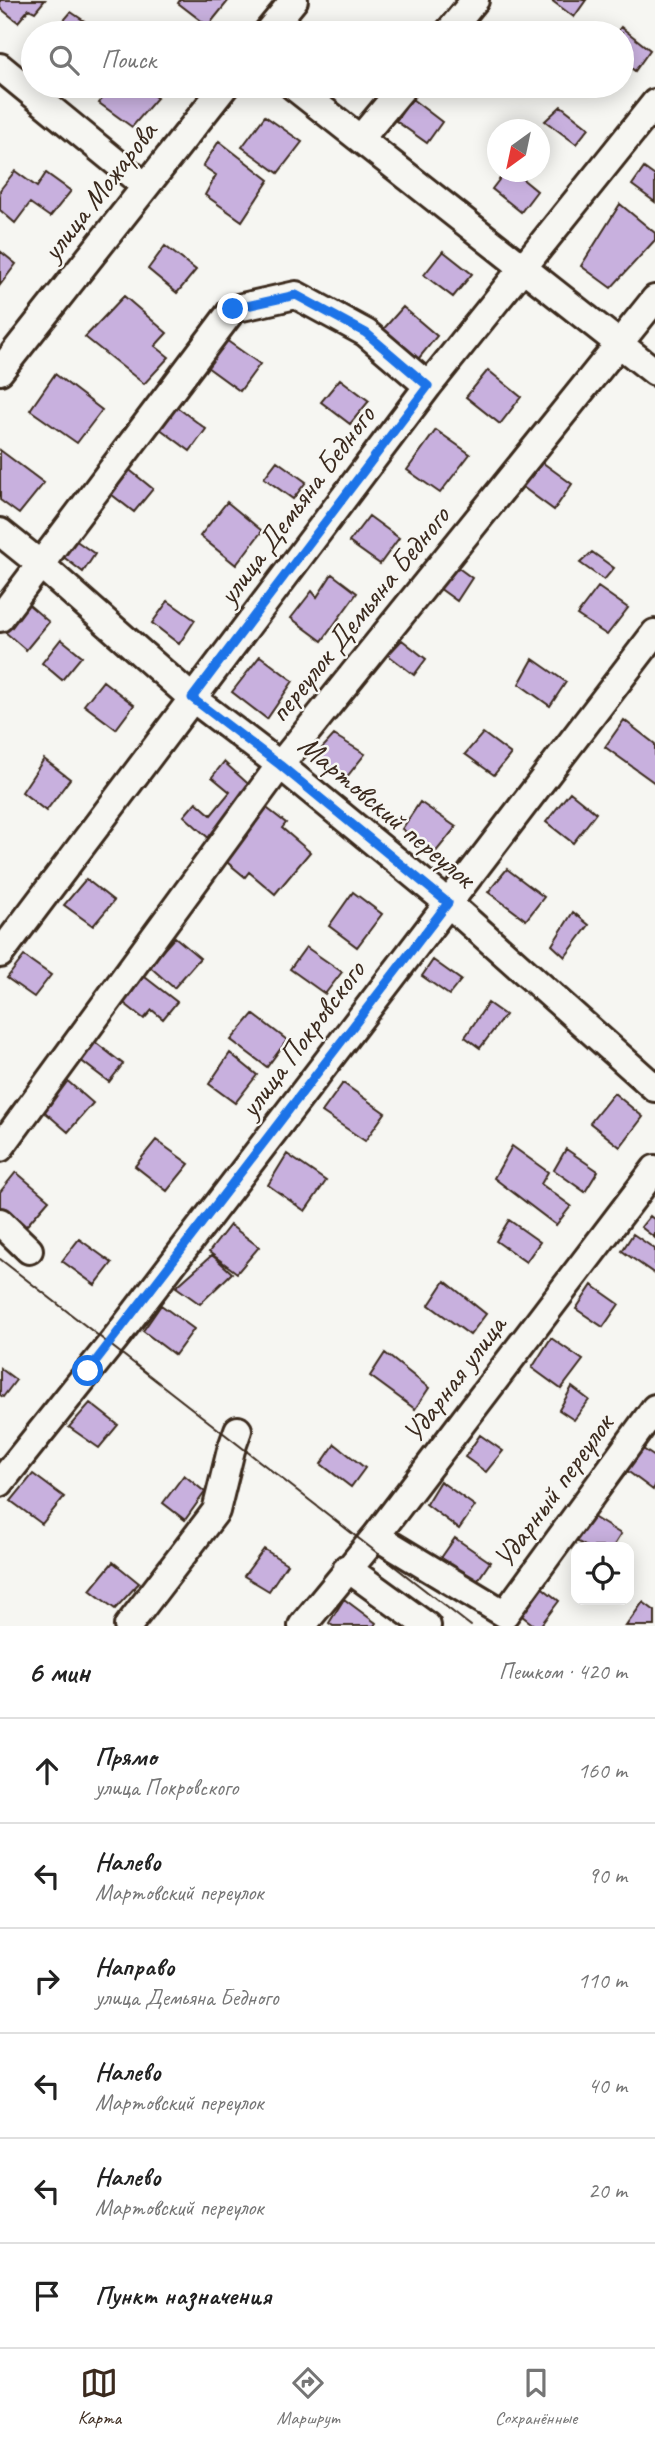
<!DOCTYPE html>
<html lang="ru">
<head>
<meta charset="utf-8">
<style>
  :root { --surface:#fff; --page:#f2f2f2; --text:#222; --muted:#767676; --line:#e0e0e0; --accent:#3b2a1e }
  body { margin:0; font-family:Caveat,sans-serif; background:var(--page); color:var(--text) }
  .controls { position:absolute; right:21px; bottom:21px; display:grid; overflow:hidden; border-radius:14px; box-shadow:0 4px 18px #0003 }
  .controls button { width:63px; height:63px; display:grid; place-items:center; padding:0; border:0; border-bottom:2px solid var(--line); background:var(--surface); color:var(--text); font:35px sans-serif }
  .compass { position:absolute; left:487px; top:119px; width:63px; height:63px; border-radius:50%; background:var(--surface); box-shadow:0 4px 18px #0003; rotate:213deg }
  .stop { position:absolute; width:21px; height:21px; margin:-16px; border:5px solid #1a73e8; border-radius:50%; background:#fff }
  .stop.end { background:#1a73e8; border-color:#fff; box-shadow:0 2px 7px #0008 }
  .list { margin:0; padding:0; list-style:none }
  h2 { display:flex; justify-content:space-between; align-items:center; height:91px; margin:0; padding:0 28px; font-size:30px }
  h2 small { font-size:23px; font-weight:400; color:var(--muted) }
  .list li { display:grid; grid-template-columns:46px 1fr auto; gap:21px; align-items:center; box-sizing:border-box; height:105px; padding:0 28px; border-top:2px solid var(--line) }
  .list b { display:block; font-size:26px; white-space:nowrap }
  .list p { margin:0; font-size:23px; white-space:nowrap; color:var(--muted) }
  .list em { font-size:23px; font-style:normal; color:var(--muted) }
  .icon { flex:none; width:38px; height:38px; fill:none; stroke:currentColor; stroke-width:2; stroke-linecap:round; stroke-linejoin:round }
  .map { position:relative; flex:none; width:655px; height:1626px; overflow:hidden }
  .search { position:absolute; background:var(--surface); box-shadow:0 4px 18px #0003; left:21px; right:21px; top:21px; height:77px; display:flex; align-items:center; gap:18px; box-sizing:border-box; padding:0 24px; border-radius:38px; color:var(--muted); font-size:26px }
  .sheet { height:721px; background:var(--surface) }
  nav { display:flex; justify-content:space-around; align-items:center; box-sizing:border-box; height:98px; border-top:2px solid var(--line); background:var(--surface); font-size:19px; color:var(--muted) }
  nav a { display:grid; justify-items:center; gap:4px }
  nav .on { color:var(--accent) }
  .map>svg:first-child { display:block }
  .building { fill:#c8b0de; stroke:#3b2a1e; stroke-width:2 }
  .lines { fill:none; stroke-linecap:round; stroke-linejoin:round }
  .minor-casing { stroke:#3b2a1e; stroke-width:32 }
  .minor { stroke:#f6f6f2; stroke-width:26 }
  .tram { stroke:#3b2a1e; stroke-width:2 }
  .route { stroke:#1a73e8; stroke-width:9 }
  .labels { text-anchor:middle; stroke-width:5; stroke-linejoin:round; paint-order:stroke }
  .street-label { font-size:30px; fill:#3b2a1e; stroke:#f6f6f2 }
</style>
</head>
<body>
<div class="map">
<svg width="655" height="1626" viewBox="0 0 655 1626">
  <rect width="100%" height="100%" fill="#f6f6f2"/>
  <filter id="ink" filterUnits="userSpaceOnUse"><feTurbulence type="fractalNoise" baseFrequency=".0143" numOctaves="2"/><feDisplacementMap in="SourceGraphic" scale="14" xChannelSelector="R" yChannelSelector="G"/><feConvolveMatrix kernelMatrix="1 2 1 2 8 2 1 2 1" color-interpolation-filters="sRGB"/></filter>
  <g filter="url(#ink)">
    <path class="building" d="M0,0h45l-10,12 -6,-3 -11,13 -18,-14z
      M180,0h49l-21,26 -30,-23z
      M551,0h35l-12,17z
      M71,12l31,21h-49z
      M486,22l15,11h-24z
      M336,24l13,9h-21z
      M621,27l29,23 -15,21 -13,-10v-28h-6z
      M112,86h28l17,12 -25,29 -33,-24z
      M412,99l30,23 -15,21 -31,-22z
      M561,106l28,22 -13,16 -31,-23z
      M265,116l37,26 -24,31 -36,-26z
      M219,141l50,39 -27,41 -37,-26 11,-20 -13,-9z
      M644,168l11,8v26l-23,-17z
      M15,171l22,16 9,-14 25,18 -21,26 -20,-14 -15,20 -15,-13v-20z
      M505,172h9l23,19 -16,21 -29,-23z
      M620,204l35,29v7l-44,48 -30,-22z
      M165,246l31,24 -19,23 -29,-24z
      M0,251l16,13 -16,21z
      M443,251l29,23 -19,23 -29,-22z
      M124,296l43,37 -12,13 14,11 -25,27 -59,-47z
      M403,307l34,29 -22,27 -35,-30z
      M226,340l34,24 -20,27 -33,-24z
      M488,370l33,27 -21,27 -34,-27z
      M55,374l47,36 -25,33 -47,-33z
      M340,379l29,22 -19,23 -29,-22z
      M174,405l32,24 -16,22 -31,-23z
      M436,430l34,24 -30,39 -33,-23z
      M0,450l44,33 -25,31 -19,-14z
      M539,460l33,24 -18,26 -34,-25z
      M277,461l29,21 -13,17 -29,-21z
      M126,467l27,22 -19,23 -27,-21z
      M227,502l35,29 -26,34 -36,-29z
      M369,516l30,22 -19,26 -31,-22z
      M68,535l27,19 -12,18 -26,-20z
      M592,552l22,16 -10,12 -24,-17z
      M453,564l19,14 -15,23 -18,-13z
      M332,574l25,19 -35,48 -31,-23 21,-27 5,6z
      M598,587l30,21 -21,27 -30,-20z
      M168,601l27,19 -16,24 -27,-21z
      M28,604l21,18 -23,28 -21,-18z
      M61,639l21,17 -20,24 -20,-17z
      M402,640l24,19 -12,16 -26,-20z
      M260,656l33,25 -26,38 -35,-27z
      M533,659l33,23 -16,24 -31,-22z
      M103,681l31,24 -18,24 -32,-24z
      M624,720l31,24v39l-50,-36z
      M483,733l28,21 -17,21 -29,-21z
      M334,735l31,19 -19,24 -32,-21z
      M44,759l26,20 -24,32 -24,-19z
      M224,762l31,28 -42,52 -29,-26 12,-14 15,13 19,-23 -18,-15z
      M570,792l26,21 -23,30 -27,-21z
      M420,802l36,25 -21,26 -33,-24z
      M264,806l22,17 -4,5 28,24 -35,42 -26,-22 -4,5 -23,-19z
      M507,869l37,28 -18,23 -38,-28z
      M86,879l28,22 -21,25 -29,-21z
      M353,892l29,22 -25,33 -28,-21z
      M573,912l16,13 -24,32 -13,-12z
      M175,937l25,21 -26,30 -25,-22z
      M306,947l36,25 -17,22 -35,-25z
      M24,956l27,19 -17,22 -27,-19z
      M433,960l28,20 -12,15 -27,-19z
      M141,974l36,28 -14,17 -11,-9 -8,9 -24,-19z
      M488,1003l17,12 -25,33 -15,-11z
      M253,1014l34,26 -20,27 -36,-27z
      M90,1038l33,26 -14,18 -34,-26z
      M230,1053l27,22 -22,28 -26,-19z
      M64,1078l29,25 -25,29 -29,-25z
      M343,1083l42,30 -20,28 -43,-29z
      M614,1093l29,24 -23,30 -30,-24z
      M156,1140l33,24 -22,27 -32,-25z
      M512,1146l36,26 -7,12 30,22 -15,19 -62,-47z
      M566,1149l32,22 -13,21 -31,-22z
      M287,1154l39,27 -21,30 -37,-26z
      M16,1172l33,28 -27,31 -22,-19v-20z
      M650,1216l5,4v18l-14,-11z
      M509,1220l31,22 -14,20 -30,-21z
      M230,1225l29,22 -22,26 -28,-21z
      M633,1234l22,15v25l-33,-23z
      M79,1239l33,24 -17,22 -33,-24z
      M212,1255l20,18 -32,31 -24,-17z
      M445,1281l41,33 -16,21 -41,-30z
      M592,1285l27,19 -16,23 -27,-18z
      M161,1305l33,24 -19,26 -32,-24z
      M551,1338l32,22 -22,29 -29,-21z
      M385,1353l44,35 -14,21 -45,-33z
      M0,1368l16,12 -13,17 -3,-2z
      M572,1387l17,13 -15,20 -15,-10z
      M90,1403l28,22 -19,23 -30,-21z
      M480,1435l23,16 -17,21 -21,-15z
      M335,1444l30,24 -14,19 -30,-23z
      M640,1447l15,10v29l-2,4 -27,-20z
      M33,1474l31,23 -22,27 -31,-23z
      M184,1475l21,17 -20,28 -22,-17z
      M440,1481l35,25 -16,23 -33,-25z
      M590,1515l31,19 -8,13h-26l-12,-7z
      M455,1538l35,24 -14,21 -35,-25z
      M264,1549l23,15 -18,27 -25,-15z
      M113,1562l26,21 -24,26 -25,-19z
      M539,1585l20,16 -19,25h-5l-18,-14z
      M344,1599l32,24 -2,3h-41l-4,-3z
      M643,1602l12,9v15h-29z"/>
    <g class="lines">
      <g class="minor-casing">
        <path id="minor" d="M267,33l27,-33
          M448,33l27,-33
          M0,67l145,119
          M293,86l362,286
          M360,139l44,-53
          M0,371l225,-285
          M0,532l40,32 152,134 88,67 168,138 207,185
          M0,618l233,-309 63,-14 70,38 62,53
          M0,954l428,-568 227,-283
          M0,1148l280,-383 375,-466
          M0,1222l29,28
          M0,1483l118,-148 537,-702
          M376,1536l129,78 150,-206
          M347,1568l80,58
          M128,1626l88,-115 15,-61 7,-20
          M302,1626l74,-90 279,-367"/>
      </g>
      <use href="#minor" class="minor"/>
      <path class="tram" d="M0,1259l471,367"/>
    </g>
  </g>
  <g class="lines" filter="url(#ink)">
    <path class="route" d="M88,1371l360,-468 -168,-138 -88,-67 236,-312 -62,-53 -70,-38 -63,14"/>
  </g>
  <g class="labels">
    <g class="street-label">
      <text transform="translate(99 191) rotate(-52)" y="10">улица Можарова</text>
      <text transform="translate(296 505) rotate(-53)" y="10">улица Демьяна Бедного</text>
      <text transform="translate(359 614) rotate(-51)" y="10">переулок Демьяна Бедного</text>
      <text transform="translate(387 811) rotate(40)" y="10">Мартовский переулок</text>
      <text transform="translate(302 1039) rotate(-53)" y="10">улица Покровского</text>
      <text transform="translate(454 1379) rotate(-53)" y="10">Ударная улица</text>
      <text transform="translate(553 1491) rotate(-54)" y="10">Ударный переулок</text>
    </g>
  </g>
</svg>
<div class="controls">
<button><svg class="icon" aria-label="locate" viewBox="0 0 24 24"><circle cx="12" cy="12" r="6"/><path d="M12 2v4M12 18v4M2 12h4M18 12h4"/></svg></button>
</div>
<svg class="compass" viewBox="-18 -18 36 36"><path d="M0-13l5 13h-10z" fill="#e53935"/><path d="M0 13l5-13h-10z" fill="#767676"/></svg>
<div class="stop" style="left:88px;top:1371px"></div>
<div class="stop end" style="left:233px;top:309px"></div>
<div class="search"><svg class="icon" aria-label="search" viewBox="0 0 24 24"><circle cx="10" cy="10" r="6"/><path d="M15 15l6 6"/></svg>Поиск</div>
</div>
<section class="sheet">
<h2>6 мин<small>Пешком · 420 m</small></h2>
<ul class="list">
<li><svg class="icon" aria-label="ahead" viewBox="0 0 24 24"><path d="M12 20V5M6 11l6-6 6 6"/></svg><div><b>Прямо</b><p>улица Покровского</p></div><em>160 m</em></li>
<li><svg class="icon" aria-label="left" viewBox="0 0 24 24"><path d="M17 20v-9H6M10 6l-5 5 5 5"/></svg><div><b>Налево</b><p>Мартовский переулок</p></div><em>90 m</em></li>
<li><svg class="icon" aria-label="right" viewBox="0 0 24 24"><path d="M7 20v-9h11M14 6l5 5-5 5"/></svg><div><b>Направо</b><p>улица Демьяна Бедного</p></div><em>110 m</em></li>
<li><svg class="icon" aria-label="left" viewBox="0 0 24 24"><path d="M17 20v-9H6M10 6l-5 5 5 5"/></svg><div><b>Налево</b><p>Мартовский переулок</p></div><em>40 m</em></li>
<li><svg class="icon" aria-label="left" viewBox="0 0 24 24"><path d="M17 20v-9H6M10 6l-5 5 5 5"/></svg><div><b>Налево</b><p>Мартовский переулок</p></div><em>20 m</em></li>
<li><svg class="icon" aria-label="arrive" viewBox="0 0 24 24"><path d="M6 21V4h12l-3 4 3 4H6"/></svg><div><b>Пункт назначения</b></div></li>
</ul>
</section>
<nav>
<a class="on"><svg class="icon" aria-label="map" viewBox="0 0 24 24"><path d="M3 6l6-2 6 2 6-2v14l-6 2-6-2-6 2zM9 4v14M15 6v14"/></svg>Карта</a>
<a><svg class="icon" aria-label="directions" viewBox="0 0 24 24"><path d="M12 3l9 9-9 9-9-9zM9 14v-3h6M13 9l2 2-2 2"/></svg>Маршрут</a>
<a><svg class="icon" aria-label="saved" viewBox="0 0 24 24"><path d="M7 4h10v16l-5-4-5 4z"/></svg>Сохранённые</a>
</nav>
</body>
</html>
